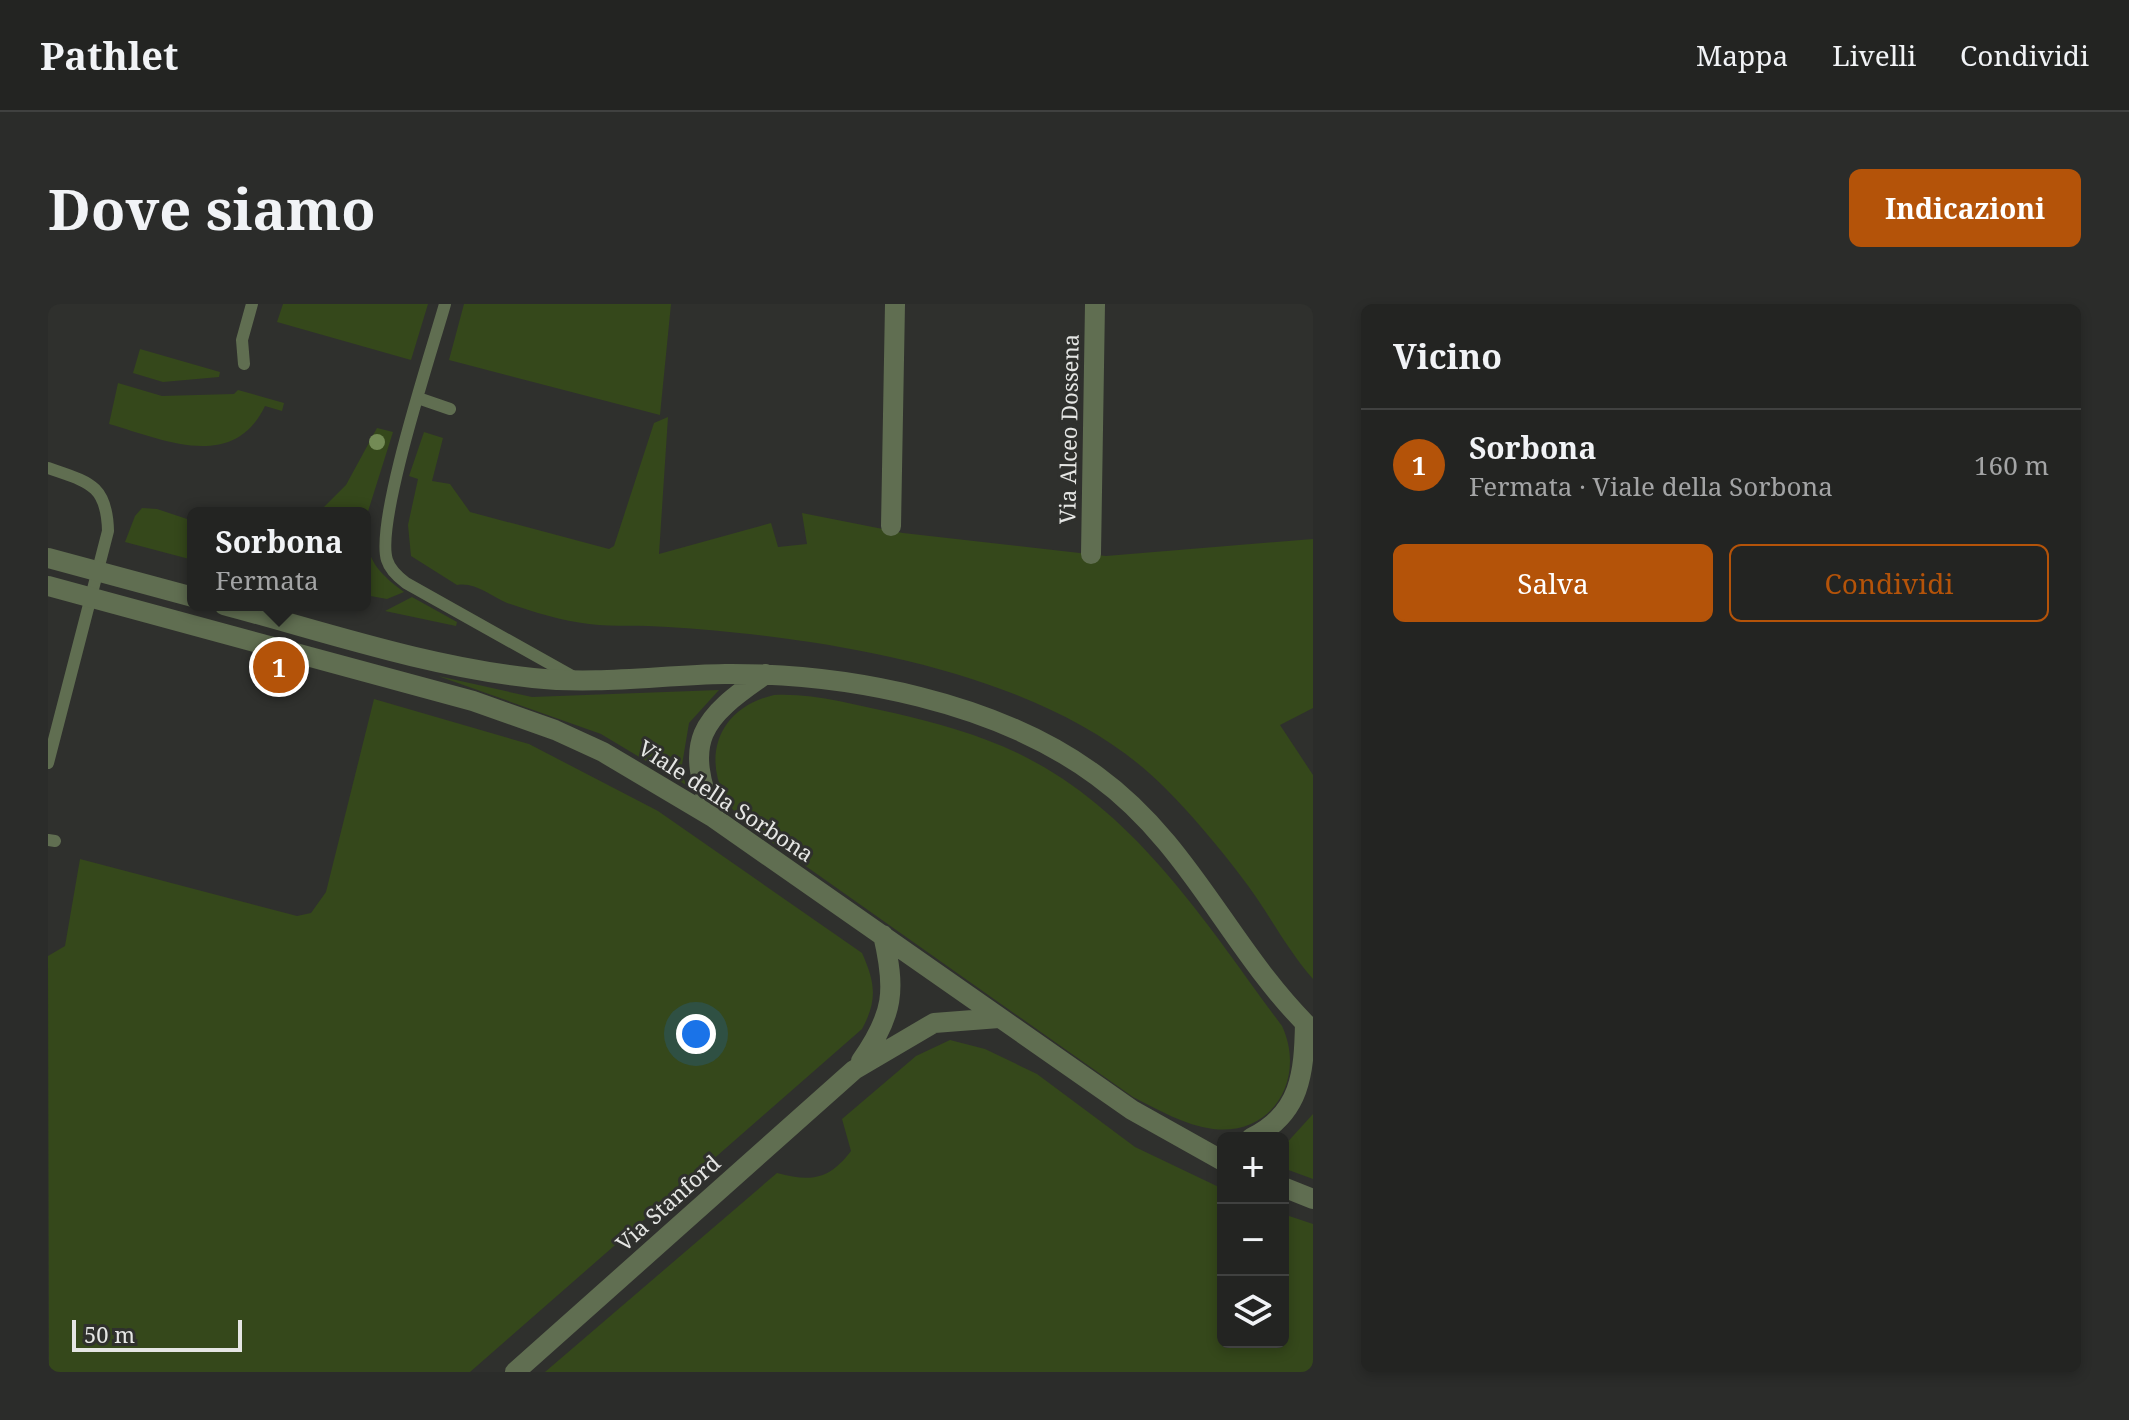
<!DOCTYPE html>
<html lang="it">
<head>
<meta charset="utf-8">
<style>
  :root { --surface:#232422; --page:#2b2c2a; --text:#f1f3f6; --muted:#a3a4a5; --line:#404140; --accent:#b45309 }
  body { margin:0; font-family:"Noto Serif",serif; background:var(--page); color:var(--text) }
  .controls { position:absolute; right:24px; bottom:24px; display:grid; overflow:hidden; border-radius:12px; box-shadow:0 4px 12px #0003 }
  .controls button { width:72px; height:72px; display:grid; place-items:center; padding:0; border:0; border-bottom:2px solid var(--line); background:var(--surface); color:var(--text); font:40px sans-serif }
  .scale { position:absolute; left:24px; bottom:20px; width:170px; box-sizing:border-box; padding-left:8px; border:4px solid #e5e6e4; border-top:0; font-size:22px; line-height:28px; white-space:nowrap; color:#e5e6e4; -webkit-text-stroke:6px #2f302d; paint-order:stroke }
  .you { position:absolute; left:648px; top:730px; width:28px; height:28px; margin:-20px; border:6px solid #fff; border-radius:50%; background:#1a73e8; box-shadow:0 0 0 12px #1a73e833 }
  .badge { display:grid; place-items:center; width:52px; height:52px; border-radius:50%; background:var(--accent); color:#fff; font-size:26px; font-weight:700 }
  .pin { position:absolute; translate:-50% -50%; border:4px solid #fff; box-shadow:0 2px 8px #0006 }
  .popup { position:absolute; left:139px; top:203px; width:184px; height:104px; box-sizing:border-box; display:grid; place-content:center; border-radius:12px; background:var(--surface); filter:drop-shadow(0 2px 6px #0005); font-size:26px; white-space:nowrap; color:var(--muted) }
  .popup b { font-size:30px; color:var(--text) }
  .popup::after { content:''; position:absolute; left:50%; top:100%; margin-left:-16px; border:16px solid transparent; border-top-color:var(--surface) }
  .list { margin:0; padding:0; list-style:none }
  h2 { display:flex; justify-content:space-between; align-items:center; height:104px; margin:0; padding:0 32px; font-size:34px }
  h2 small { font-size:26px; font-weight:400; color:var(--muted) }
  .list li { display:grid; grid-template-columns:52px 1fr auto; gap:24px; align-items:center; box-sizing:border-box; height:112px; padding:0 32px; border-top:2px solid var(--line) }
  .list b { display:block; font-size:30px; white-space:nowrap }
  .list p { margin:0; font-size:26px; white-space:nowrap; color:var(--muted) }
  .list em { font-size:26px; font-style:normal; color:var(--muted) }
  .actions { display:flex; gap:16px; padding:24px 32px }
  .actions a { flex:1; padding:18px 0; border:2px solid var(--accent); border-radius:12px; text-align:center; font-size:28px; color:var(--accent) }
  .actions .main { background:var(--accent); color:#fff }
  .icon { flex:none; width:44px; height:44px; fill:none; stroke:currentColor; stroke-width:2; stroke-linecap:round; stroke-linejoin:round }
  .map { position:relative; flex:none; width:1265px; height:1068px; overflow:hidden; border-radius:12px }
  header { display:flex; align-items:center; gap:48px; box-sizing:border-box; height:112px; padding:0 40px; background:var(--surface); border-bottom:2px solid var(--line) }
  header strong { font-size:38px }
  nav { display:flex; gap:44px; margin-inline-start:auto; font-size:28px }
  .intro { display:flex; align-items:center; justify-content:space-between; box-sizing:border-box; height:192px; padding:0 48px }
  h1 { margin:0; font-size:56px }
  .button { padding:20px 36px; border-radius:12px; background:var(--accent); color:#fff; font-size:28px; font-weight:700 }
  main { display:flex; gap:48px; padding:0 48px }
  aside { flex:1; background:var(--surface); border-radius:12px; box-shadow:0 4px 12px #0003 }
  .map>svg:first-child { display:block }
  .green { fill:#35481b }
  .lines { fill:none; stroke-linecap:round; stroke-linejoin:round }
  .service { stroke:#606e51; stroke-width:12 }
  .minor { stroke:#606e51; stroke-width:20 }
  .tertiary { stroke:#606e51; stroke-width:20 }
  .tree { fill:#738b55 }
  .labels { text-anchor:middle; stroke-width:6; stroke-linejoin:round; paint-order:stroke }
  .street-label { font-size:22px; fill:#e5e6e4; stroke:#2f302d }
</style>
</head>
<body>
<header>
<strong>Pathlet</strong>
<nav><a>Mappa</a><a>Livelli</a><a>Condividi</a></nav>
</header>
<div class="intro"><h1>Dove siamo</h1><a class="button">Indicazioni</a></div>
<main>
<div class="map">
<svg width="1265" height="1068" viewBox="0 0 1265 1068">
  <rect width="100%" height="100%" fill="#2f302d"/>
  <path class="green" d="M235,0h145l-17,56 -134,-38z
    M416,0h207l-11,111 -211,-55z
    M92,45l80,23 -1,5 -56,5 -30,-9z
    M70,79l44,13 72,-2 4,-4 46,13 -2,8 -17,-5c-32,67 -103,33 -156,18z
    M620,113l-9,137 112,-31 7,24 29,-3 -5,-31 101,20 203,23 207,-17v169l-33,17 33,50v204c-28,-32 -47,-71 -73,-104 -23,-30 -48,-60 -75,-87 -115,-117 -339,-151 -497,-161 -26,-2 -53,0 -79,-3 -27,-3 -56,-12 -82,-21 -17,-7 -31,-21 -50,-18l-46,-29 -3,-31 10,-46 -9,-3 15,-44 19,6 -11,43 18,3 20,28 139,37 5,-3 40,-123z
    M329,124l16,4 -28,89v-8h-47l28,-28z
    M94,204l15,1 36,12v39l-68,-18 10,-26z
    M318,235c4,26 17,37 38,53l-17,7 -22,-4z
    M364,293l45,25 -1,4 -71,-15z
    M390,372l94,21 187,-7 -30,33 -8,48 5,14 -85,-51z
    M726,391c41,-2 80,10 120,18 46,11 95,24 137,47 110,58 179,169 251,266 24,51 -8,110 -69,103 -29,-4 -54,-19 -80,-32l-387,-273c-48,-45 -40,-113 28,-129z
    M326,395l155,45 129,67 204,142c13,29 16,47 0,76l-392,343h-421l-1,-416 17,-10 15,-87 217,57 14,-3 15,-21z
    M902,736l35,9 52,25 98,73 88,42v153h60v-128l30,10v148h-768l232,-199c34,9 52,7 74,-22l-9,-32 74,-63z
    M1265,810v65l-30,-11v-21z"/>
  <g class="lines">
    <path class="service" d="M397,0c-13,46 -70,218 -58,256 3,10 11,17 19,23l166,93
      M196,60l-2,-24 10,-36
      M370,94l32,11
      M0,164c40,14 59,16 60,63l-60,232
      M0,536l7,1"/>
    <path class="minor" d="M843,222l4,-222
      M1043,250l4,-250"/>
    <path class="tertiary" d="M0,254l145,39
      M0,282l425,115 82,29 48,22 111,66 418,292 91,51
      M176,301c101,27 204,62 309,73 64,7 128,-3 192,-4 123,-1 272,28 372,102 95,69 134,176 216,255
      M666,514c-31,-78 -14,-99 52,-144
      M813,757c33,-47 35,-71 22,-126
      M1203,834c50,-24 53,-65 54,-115
      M1235,883l30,12
      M467,1068l339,-302 80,-47 65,-5"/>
  </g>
  <circle class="tree" cx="329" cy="138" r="8"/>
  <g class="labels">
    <g class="street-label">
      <text transform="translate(1021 125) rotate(-89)" y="8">Via Alceo Dossena</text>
      <text transform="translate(678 497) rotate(33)" y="8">Viale della Sorbona</text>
      <text transform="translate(620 899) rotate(-42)" y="8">Via Stanford</text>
    </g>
  </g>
</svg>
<div class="controls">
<button>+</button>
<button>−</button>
<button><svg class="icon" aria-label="layers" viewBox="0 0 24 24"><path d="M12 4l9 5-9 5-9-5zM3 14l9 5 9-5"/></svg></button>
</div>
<div class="scale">50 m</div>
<div class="you"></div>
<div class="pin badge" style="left:231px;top:363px">1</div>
<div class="popup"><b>Sorbona</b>Fermata</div>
</div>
<aside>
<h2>Vicino<small></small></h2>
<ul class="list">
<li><span class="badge">1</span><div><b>Sorbona</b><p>Fermata · Viale della Sorbona</p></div><em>160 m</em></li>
</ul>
<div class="actions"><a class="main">Salva</a><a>Condividi</a></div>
</aside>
</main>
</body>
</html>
